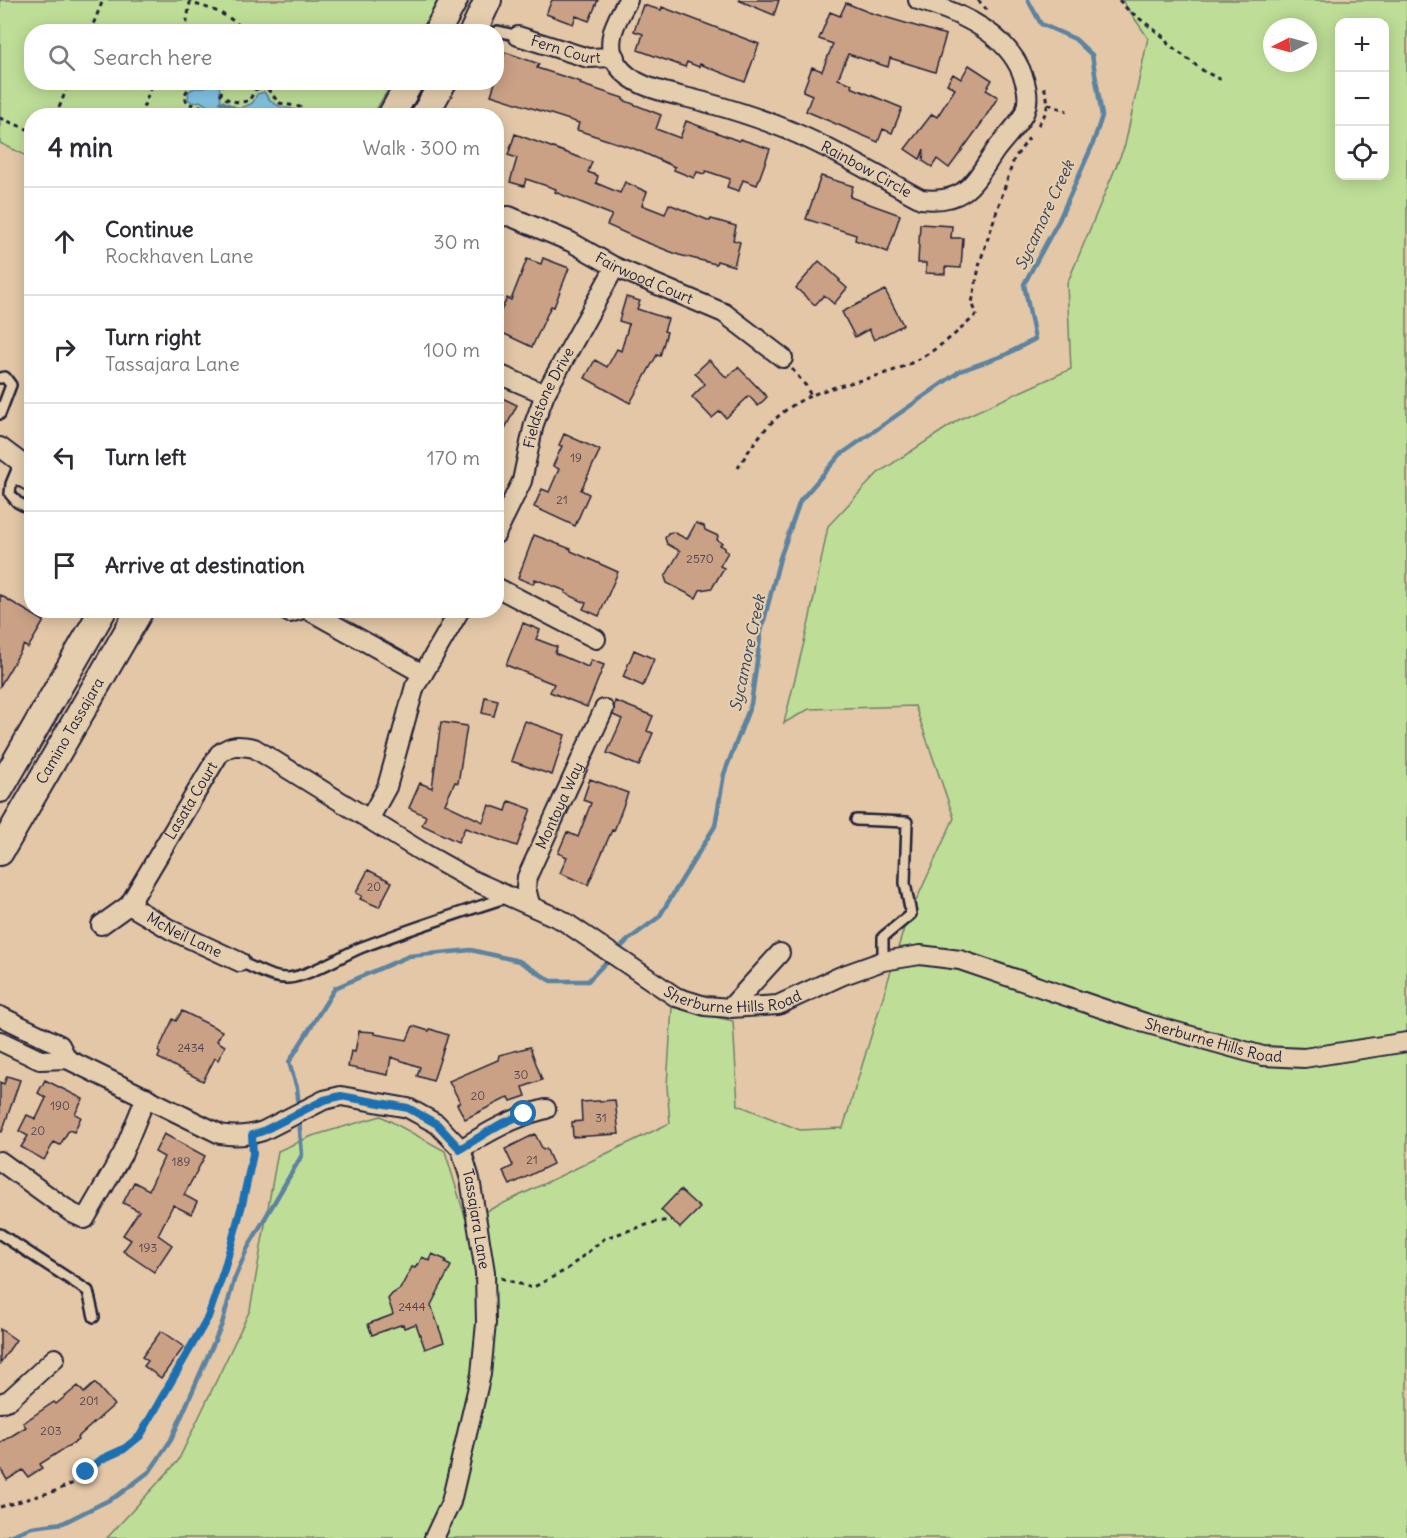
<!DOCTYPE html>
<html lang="en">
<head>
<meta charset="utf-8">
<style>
  :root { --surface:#fff; --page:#f7f7f7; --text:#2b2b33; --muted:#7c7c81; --line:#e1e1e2 }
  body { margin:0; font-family:Delius,sans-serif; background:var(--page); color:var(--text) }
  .controls { position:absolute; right:18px; top:18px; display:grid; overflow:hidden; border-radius:12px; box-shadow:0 3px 15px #0003 }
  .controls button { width:54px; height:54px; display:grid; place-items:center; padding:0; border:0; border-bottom:2px solid var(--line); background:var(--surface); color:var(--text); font:30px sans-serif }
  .compass { position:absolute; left:1263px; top:18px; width:54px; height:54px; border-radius:50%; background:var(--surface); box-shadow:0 3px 15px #0003; rotate:264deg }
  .stop { position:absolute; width:18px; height:18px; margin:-14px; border:4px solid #1f6fb2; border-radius:50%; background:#fff }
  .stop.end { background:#1f6fb2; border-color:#fff; box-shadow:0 2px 6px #0008 }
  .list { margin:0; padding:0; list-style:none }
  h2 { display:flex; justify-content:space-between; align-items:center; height:78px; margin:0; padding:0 24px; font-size:26px }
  h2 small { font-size:20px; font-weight:400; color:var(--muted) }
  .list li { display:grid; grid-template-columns:39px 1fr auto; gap:18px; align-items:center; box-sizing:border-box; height:108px; padding:0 24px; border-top:2px solid var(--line) }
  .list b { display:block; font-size:22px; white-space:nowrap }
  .list p { margin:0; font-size:20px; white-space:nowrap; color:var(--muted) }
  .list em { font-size:20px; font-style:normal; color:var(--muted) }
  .icon { flex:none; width:33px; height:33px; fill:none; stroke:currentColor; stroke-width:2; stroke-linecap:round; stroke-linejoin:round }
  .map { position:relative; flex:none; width:1407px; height:1538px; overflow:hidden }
  .search { position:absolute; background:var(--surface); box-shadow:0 3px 15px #0003; left:24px; top:24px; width:480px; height:66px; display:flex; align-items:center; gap:15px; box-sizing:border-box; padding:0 21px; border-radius:24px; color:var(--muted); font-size:22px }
  .panel { position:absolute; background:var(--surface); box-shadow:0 3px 15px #0003; left:24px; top:108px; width:480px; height:510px; border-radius:24px }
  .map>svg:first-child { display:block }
  .green { fill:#bede97; stroke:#708069; stroke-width:1.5; fill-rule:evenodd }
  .water { fill:#83c4e4; stroke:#5c83a0; stroke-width:1.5 }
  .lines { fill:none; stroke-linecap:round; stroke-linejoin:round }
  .stream { stroke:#5c83a0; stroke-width:4.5 }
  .building { fill:#cba186; stroke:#22223b; stroke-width:1.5 }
  .lane-casing { stroke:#22223b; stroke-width:14 }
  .street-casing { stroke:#22223b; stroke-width:22 }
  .secondary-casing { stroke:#22223b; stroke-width:30 }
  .path { stroke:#22223b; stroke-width:3; stroke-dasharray:4.5 4.5; stroke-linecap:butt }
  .lane { stroke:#e5ceae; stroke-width:9 }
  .street { stroke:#e5ceae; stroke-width:18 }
  .secondary { stroke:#e5ceae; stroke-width:26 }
  .route { stroke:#1f6fb2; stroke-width:8 }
  .labels { text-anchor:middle; stroke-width:4.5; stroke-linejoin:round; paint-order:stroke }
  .number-label { font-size:12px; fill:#4c424e }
  .street-label { font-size:15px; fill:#22223b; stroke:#e5ceae }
  .water-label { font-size:16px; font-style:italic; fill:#35425d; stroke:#e5ceae }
</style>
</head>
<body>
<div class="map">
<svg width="1407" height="1538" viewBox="0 0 1407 1538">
  <rect width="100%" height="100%" fill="#e3c7a7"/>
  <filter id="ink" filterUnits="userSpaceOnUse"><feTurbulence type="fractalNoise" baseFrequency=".0167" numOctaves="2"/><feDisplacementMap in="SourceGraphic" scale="12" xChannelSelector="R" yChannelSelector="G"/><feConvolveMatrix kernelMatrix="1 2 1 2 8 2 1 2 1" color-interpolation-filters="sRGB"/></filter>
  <g filter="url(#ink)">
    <path class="green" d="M0,0h438l-16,31 -390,1v50l360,1 -19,32 -341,1 -1,42 -31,-15z
      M1122,0h285v1538h-1300l71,-77 72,-151 28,-159 34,-15 69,-20 64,35 21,69 36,-16 168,-81 -3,-37 5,-79 61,14 5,84 62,25 43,-2 62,-203 49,-107 -39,-112 -106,3 -25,14 25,-101 19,-96 50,-53 82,-54 111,-50 -4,-85 58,-139 23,-107zM1340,22h44v154h-44zM1272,27h36v36h-36z"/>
    <path class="water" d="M207,83h12l2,19 -3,6h-7l-11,-7 -7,2 -5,-4 1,-8 6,-3h9z
      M264,92c15,24 29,11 40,23h-67l5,-8c9,-2 12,-4 15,-13z"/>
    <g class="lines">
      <path class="stream" d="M221,102l18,8
        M616,952l12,-12 31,-23 56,-91 9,-52 27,-70 10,-72 19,-74 20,-57 40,-46 120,-84 45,-16 30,-16 -11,-55 35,-64 33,-74 10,-30 -10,-61 -17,-16 -34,-15 -13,-24
        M299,1107l-2,-19 -8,-26 46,-74 74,-32 62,-6 48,11 32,20h37l22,-23
        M4,1538l28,-11 31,-4 54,-27 33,-25 21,-31 51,-116 12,-44 13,-31 55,-94 -3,-37"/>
    </g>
    <path class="building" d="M552,0h46l-9,21 -13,-5 -3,8 -27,-10z
      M738,0h41l-5,15z
      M846,3l22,9 78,23 -11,37 -45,-14 -2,9 -40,-13 -10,25 14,5 -1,3 51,21 -10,25 -9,-4 -5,13 -72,-31 6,-16 -9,-4 9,-24 10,4 11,-27 -14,-5 11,-27 10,4z
      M643,5l18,5 1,-3 97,37 -14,38 -45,-18 -1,3 -12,-5 -2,5 -47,-17 5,-16 -9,-3z
      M505,52l34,12 -2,4 44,14 -1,2 43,14v2l38,15 -5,14 24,9 6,-17 53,20 1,-2 30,10 -13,36 -14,-5 -4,11 -12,-4 3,-8 -24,-8 -2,3 -7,-2 -3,6 -20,-8 1,-3 -40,-18 -58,-19 2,-7 -88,-28z
      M969,65l23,15 -6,10 12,7 -17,27 -32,44 -12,-9 -5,8 -9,-6 1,-12 -4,10 -15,-10 27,-35 5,3 18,-28 -8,-5 6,-10 8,5z
      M515,134l77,28 -4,10 10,4 -2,7 24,10 5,-11 22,10 -5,13 23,9 4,-10 41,17 1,-2 25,7 -3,14 7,2 -6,24 -17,-5 -1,3 -37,-9 -36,-14 -36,-16 5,-10 -57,-23 1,-3 -30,-10 -2,7 -14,-4 7,-24 -9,-3z
      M821,176l32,10 -3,11 50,18 -12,37 -33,-12 1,-5 -50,-16z
      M920,224l32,2 -1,12h12l-2,30 -16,-1v7l-19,-1v-10h-8z
      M543,258l26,10 -15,39 -3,-1 -19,41 -36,-17v-9l11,-23 4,2 16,-41 14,5z
      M819,261l21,19 -1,1 8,7 -13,16 -10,-9 -9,10 -19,-17z
      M885,290l18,35 -29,15 -5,-11 -14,8 -13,-25z
      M626,297l14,4 -3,8 31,10 -4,12 3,1 -7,24 -3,-1 -27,48 -45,-25 10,-18 12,7 10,-18 4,2 8,-27 -10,-3z
      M709,360l18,18 11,-11 29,30 -9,9 -9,-10 -23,22 -6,-7 -8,7 -20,-21 13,-13 -10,-11z
      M496,395l21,10 -21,41z
      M564,434l36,16 -19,40 8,4 -14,32 -41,-19 8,-18 7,3 10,-23 -6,-3 9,-20 -3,-1z
      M696,523l8,3 1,4 13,6 -1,4 5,3 -2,2 5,3 -1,2 4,2 -8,14 4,2 -12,20 -12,2 -4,8 -29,-15 -2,-6 15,-26 -13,-7 -2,-6 3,-5 5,-1 14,7z
      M534,535l37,14v2l47,21 -19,44 -16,-7 3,-6 -21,-10 1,-2 -31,-12 -2,5 -15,-6z
      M0,595l44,26 -16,27 -4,-3 -24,41z
      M523,623l17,7 -4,9 21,8 -2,6 33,14 3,-7 13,5 -17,42 -37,-15 4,-8 -48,-19z
      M634,650l20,9 -11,27 -20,-9z
      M485,697l13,3 -4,16 -12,-3z
      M615,701l38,15 -6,15 6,2 -14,33 -32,-13 15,-34 -9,-4z
      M525,721l40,14 -13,40 -41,-14z
      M441,722l26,4 -9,57 -3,-1 -10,22 38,18 6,-17 17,6 3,-10 22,8 -14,37 -52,-18 -7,14 -36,-17 4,-9 -17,-8 11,-25 12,5z
      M590,779l38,14 -14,38 -2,-1 -24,55 -28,-12 7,-16 -9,-4 9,-21 11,5 13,-34 -8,-3z
      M368,870l24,12 -13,25 -19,-8 2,-3 -6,-3z
      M182,1011l40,20 -5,10 8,5 -7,14 -3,-2 -12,23 -45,-23 2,-5 -2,-2 15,-32 3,2z
      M413,1026l16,5 1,-2 18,6 -15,46 -16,-5 3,-9 -29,-10 -3,18 -40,-8 3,-16 4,1 4,-21 15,1 1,2 32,6z
      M530,1047l12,33 -19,7 3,9 -15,5 -2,-4 -44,22 -8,-15 3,-2 -11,-21 49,-21 1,-5z
      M7,1076l13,4 -18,52 -2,-1v-49l4,2z
      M45,1080l38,19 -8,15 6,3 -7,15 -5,-2 -9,15 -6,-3 -10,18 -23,-13 7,-11 -9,-5 8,-16 9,4 10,-21 -8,-5z
      M615,1100l4,34 -46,3 -1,-15 10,-1 -1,-19z
      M164,1134l41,22 -21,39 13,7 -6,12 -18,-9 -15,30 14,10 -18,27 -31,-21 8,-11 -8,-5 16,-24 -16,-8 11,-21 15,8 15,-33 -9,-5z
      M535,1134l8,16 3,-2 7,16 -43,21 -7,-14 10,-5 -8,-17z
      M680,1190l20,18 -20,20 -19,-18z
      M432,1254l14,6 -1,3 6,3 -20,39 13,37 -19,7 -9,-25 -12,4 -1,-4 -31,11 -4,-11 24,-9 1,-1 -5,-15 4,-5 8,-5 12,-22 3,1 2,-4 1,1 4,-8 8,4z
      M0,1329l16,11 -16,23z
      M161,1331l23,16 -23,31 -17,-12 4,-5 -6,-4z
      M95,1383l19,22 -37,33 1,2 -38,24 2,4 -14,9 -5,-7 -16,10 -7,-12v-25l26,-16 -3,-4 31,-21 2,2 22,-18 6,7z"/>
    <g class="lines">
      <g class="lane-casing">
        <path id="lane" d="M498,31l20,5
          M0,378l5,-1 6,8 -11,29
          M18,467l-7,17 -1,10 7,8 15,8
          M856,820l51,2 -2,61 6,31 -28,23v24
          M240,962c15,6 32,17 48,16 19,-1 53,-22 72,-30 49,-19 99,-35 148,-51
          M0,1234l88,57 6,26"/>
      </g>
      <g class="street-casing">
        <g id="street">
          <path id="s1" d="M628,0c-11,19 -25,42 -11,64 17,27 62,30 91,39 22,6 44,13 65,21 52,19 100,50 148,75 44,5 52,-15 74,-48 7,-10 27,-30 30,-40 4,-10 2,-23 -1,-32 -13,-44 -65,-67 -106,-79"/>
          <path id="s2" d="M518,36l70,22 27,-1"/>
          <path id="s3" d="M496,217l13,-1 62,26 44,25 109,46 59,45"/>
          <path d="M496,373l49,21"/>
          <path d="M0,447l20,15 3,16 9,5"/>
          <path id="s4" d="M496,534l26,-53 12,-57 11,-30 70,-127"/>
          <path d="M496,587l100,52"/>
          <path d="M285,610l5,3 10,-3"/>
          <path d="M308,610l115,64 -8,12 -28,101 -17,31"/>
          <path d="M423,674l37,-64"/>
          <path id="s5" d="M530,904l-4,-16 1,-11 77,-168"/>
          <path id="s6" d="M129,905l42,25 69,32"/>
          <path id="s7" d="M101,925l28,-20 90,-151c12,-10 20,-9 35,-6l168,104 48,27 92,41 114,77 29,9 25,2 48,-3 63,-29 42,-15 37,-6 40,5 185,63 118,33 41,2 103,-16"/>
          <path d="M730,1008l50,-55"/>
          <path d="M0,1016l60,29 7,14"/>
          <path id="s8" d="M0,1041l40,19 27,-1 153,75c15,3 28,2 43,-3l61,-31 17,-4 67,12 29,16 24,25 9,30 15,93 1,51 -5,51 -30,128 -17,36"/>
          <path d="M461,1149c27,-17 53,-32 85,-40"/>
          <path d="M0,1161l72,52 13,6 38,-66 23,-56"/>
          <path d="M0,1403l9,-3 46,-42"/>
        </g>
      </g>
      <g class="secondary-casing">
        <g id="secondary">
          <path d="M437,32l17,-32"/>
          <path d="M473,32l15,-32"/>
          <path d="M391,116l19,-34"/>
          <path d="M424,116l19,-34"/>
          <path d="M0,789l103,-179"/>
          <path id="s9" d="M0,852l140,-242"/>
        </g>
      </g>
      <path class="path" d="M190,0v3c21,5 41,12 55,29
        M978,0l9,10
        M1119,0l8,9 38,29 3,6 37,28 17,8
        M90,32l13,-32
        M185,32l5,-29
        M203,82l-14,5 -5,9 4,8 12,2 14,6 4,-1
        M223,82l-2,12c6,8 19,9 28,7l6,-11 9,-4
        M262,82l17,21 21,4 8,9
        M1048,104l19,7
        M234,114v2
        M56,116l13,-34
        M140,116l13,-34
        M0,118l32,13
        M1038,125c10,-13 12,-23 6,-38
        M792,369l14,17 5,10
        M738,468c15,-25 32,-49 57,-64 27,-17 61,-21 91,-31 36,-11 64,-33 91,-59l-5,-11 8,-41 34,-103 15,-21
        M501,1278l31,10 34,-18 39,-32 51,-16 15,-2
        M0,1507l55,-16 28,-12c8,-19 27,-20 42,-31 6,-3 10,-8 15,-12l68,-119 16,-47 18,-65 11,-56"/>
      <use href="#lane" class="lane"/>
      <use href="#street" class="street"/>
      <use href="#secondary" class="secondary"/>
    </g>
  </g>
  <g class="lines" filter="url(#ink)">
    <path class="route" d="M86,1472l16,-13 22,-10 16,-13 68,-119 16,-47 18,-65 11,-51 -1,-19 11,-4 61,-31 17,-4 67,12 29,16 23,25 39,-24 25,-11"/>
  </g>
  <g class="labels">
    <g class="number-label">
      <text x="576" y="462">19</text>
      <text x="562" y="504">21</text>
      <text x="700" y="563">2570</text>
      <text x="374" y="891">20</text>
      <text x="191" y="1052">2434</text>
      <text x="521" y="1079">30</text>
      <text x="478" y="1100">20</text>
      <text x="60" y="1110">190</text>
      <text x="601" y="1122">31</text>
      <text x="38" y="1135">20</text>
      <text x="532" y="1164">21</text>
      <text x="181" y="1166">189</text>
      <text x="148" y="1252">193</text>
      <text x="412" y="1311">2444</text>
      <text x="89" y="1405">201</text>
      <text x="51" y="1435">203</text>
    </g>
    <g class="street-label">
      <text dy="5" stroke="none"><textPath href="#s2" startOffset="50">Fern Court</textPath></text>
      <text dy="5" stroke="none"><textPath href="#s1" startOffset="342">Rainbow Circle</textPath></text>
      <text dy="5" stroke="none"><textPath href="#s3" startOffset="162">Fairwood Court</textPath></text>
      <text dy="5" stroke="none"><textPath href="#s4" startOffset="147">Fieldstone Drive</textPath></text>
      <text dy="5" stroke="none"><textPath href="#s9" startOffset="140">Camino Tassajara</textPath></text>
      <text dy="5" stroke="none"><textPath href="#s7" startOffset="156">Lasata Court</textPath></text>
      <text dy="5" stroke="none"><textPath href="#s5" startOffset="106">Montoya Way</textPath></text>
      <text dy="5" stroke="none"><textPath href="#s6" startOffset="63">McNeil Lane</textPath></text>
      <text dy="5" stroke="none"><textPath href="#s7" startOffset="796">Sherburne Hills Road</textPath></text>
      <text dy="5" stroke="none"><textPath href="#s7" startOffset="1300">Sherburne Hills Road</textPath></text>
      <text dy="5" stroke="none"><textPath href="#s8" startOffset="579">Tassajara Lane</textPath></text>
    </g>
    <g class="water-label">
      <text transform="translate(1044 215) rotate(-65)" y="6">Sycamore Creek</text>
      <text transform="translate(747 653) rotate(-78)" y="6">Sycamore Creek</text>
    </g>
  </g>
</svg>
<div class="controls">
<button>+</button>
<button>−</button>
<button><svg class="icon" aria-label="locate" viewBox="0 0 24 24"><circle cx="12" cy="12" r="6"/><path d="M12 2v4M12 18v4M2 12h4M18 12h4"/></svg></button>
</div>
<svg class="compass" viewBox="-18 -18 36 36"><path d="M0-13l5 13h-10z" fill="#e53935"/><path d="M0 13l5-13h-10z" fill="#7c7c81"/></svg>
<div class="stop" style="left:524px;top:1114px"></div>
<div class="stop end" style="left:86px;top:1472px"></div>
<div class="search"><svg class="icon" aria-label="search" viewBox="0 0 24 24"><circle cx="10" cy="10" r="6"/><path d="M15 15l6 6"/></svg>Search here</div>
<section class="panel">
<h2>4 min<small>Walk · 300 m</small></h2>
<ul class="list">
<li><svg class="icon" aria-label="ahead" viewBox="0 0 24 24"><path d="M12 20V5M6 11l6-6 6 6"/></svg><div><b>Continue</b><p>Rockhaven Lane</p></div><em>30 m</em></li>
<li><svg class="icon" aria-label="right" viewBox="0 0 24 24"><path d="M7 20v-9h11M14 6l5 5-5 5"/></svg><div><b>Turn right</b><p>Tassajara Lane</p></div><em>100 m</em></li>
<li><svg class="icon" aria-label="left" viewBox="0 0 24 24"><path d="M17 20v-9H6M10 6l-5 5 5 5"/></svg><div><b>Turn left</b></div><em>170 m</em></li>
<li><svg class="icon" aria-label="arrive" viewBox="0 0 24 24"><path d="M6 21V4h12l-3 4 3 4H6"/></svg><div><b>Arrive at destination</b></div></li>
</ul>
</section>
</div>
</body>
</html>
